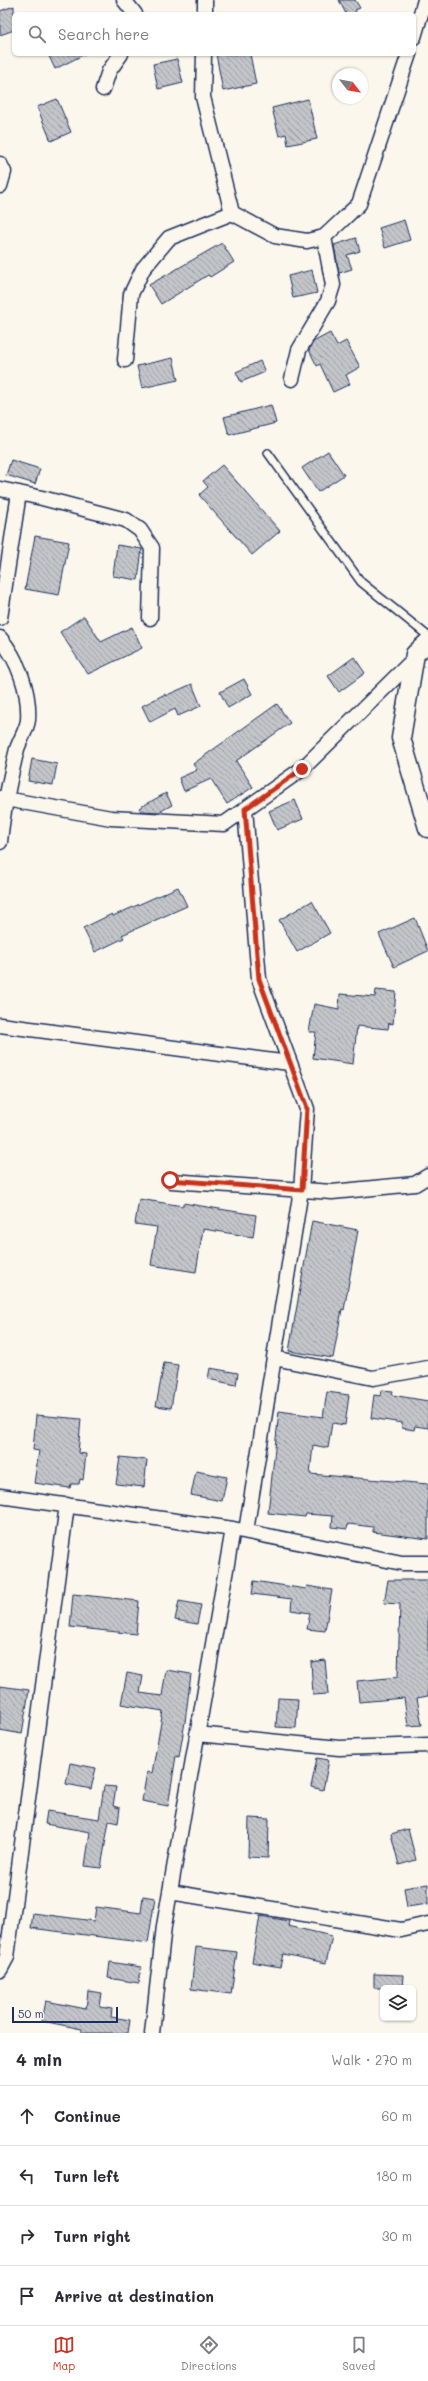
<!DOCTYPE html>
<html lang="en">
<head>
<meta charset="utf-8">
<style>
  :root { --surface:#fff; --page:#f2f2f3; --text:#2b2b33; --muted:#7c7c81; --line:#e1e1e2; --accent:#c8321e }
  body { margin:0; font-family:Mali,sans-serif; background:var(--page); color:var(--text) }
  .controls { position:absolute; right:12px; bottom:12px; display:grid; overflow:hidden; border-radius:6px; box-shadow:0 1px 3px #0004 }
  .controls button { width:36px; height:36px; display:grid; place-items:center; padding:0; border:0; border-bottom:1px solid var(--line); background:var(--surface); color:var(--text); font:20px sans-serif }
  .compass { position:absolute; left:332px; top:68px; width:36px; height:36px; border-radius:50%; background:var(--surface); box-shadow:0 1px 3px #0004; rotate:121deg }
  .scale { position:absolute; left:12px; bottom:10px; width:106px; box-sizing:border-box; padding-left:4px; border:2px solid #1b2f5e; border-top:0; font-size:11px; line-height:14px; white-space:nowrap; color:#1b2f5e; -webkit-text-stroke:3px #fbf7ec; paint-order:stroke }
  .stop { position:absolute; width:12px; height:12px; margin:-9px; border:3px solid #c8321e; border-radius:50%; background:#fff }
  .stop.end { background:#c8321e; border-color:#fff; box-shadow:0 1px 4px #0008 }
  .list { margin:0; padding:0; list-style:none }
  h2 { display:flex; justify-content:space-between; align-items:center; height:52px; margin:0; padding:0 16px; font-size:17px }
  h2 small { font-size:13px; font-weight:400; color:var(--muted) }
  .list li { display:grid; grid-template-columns:26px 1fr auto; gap:12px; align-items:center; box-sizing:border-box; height:60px; padding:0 16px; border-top:1px solid var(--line) }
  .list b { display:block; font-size:15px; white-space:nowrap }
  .list em { font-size:13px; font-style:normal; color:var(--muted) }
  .icon { flex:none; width:22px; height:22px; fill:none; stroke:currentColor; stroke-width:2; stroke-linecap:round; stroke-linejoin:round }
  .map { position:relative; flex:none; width:428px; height:2033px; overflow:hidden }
  .search { position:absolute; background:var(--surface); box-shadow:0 1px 3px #0004; left:12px; right:12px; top:12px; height:44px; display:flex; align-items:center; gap:10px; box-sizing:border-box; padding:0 14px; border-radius:6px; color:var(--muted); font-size:15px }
  .sheet { height:292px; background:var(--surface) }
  nav { display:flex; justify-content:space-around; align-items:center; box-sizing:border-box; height:56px; border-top:1px solid var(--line); background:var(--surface); font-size:11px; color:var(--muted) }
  nav a { display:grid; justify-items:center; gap:2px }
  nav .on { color:var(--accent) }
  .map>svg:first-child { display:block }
  .building { fill:url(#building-back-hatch); stroke:#1b2f5e }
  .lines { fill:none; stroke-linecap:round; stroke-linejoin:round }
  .service-casing { stroke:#1b2f5e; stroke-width:10 }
  .minor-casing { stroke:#1b2f5e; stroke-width:17 }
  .tertiary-casing { stroke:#1b2f5e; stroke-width:21 }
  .service { stroke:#fbf7ec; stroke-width:7 }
  .minor { stroke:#fbf7ec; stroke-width:14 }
  .tertiary { stroke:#fbf7ec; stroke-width:18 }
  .route { stroke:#c8321e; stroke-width:5 }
</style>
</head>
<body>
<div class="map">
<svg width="428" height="2033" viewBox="0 0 428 2033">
  <defs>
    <pattern id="building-back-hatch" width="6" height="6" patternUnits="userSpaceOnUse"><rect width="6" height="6" fill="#c3c5c9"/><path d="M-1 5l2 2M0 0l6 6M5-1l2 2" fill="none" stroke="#9ea0a6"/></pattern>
  </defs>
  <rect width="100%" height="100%" fill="#fbf7ec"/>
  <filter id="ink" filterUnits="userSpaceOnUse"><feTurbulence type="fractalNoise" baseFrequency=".025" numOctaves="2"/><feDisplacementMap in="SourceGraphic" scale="8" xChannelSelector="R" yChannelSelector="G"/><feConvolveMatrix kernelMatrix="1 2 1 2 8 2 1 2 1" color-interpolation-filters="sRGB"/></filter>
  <g filter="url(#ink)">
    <path class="building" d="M339,0h16l5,8 -5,2 2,4h-11z
      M14,6v24l-14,5v-24z
      M48,54h37l-30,15z
      M216,54h34l6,30 -33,7z
      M177,59l6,24 -25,6 -5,-25z
      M57,99l14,33 -20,9 -14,-34z
      M308,99l9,40 -29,6 -2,-11 -7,2 -7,-28z
      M404,220l6,20 -25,8 -6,-20z
      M356,238l4,13 -13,4 5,14 -13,4 -5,-28z
      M222,243l12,19 -24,15 -2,-2 -47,29 -12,-19z
      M312,270l5,23 -24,5 -5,-22z
      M330,333l7,13 9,-5 14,26 -14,8 4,9 -17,8 -13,-28 -3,2 -8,-16 4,-8z
      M173,358l5,22 -36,8 -5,-22z
      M260,361l5,11 -24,10 -5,-10z
      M271,405l5,18 -47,12 -5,-18z
      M328,451l16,24 -26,17 -16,-24z
      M11,460l29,9 -5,15 -29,-9z
      M222,465l58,66 -28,24 -53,-60 9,-8 -5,-6z
      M35,536l34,6 -10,53 -34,-6z
      M117,545l25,4 -4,31 -25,-4z
      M84,616l17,26 31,-15 10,21 -54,26 -28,-42z
      M354,657l11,16 -26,19 -11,-16z
      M244,679l8,15 -24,14 -8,-16z
      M192,684l9,22 -23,10 -3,-7 -25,13 -8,-16 23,-12v2z
      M277,704l13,19 -54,38 17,26 -26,17 -16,-25 -27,12 -5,-13 18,-8 -4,-6z
      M32,759l25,5 -4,21 -25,-4z
      M166,793l6,12 -13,7 -18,-1 -2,-3z
      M295,800l8,19 -26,11 -8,-19z
      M178,887l9,19 -65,29 2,3 -29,14 -12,-24 29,-14 1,2z
      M312,901l18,32 -33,19 -18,-32z
      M415,918l13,33 -34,16 -15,-33z
      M376,990l20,2 -3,32 -4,-1 -1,6 -31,-3 -4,38 -40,-6 3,-26h-7l5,-28 25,5 1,-15 35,3z
      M139,1199l44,7v-3l73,12 -3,22 -50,-8 -7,43 -45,-7 6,-38 -22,-3z
      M312,1221l46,9 -14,80 -2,-1 -9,49 -44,-7z
      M164,1363l14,2 -7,43 -15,-2z
      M210,1368l28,5 -2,12 -28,-6z
      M382,1390l11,1 -1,4 36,6v27l-13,-2 -1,4 -12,-2v-5l-31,-5 3,-23 7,1z
      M327,1392l22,3 -4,30 -13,-2 -4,25 -15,-3 -3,29 118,10v55l-55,-7v-5l-25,-3 -1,5 -15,-2 1,-11 -27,-2 -1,3 -37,-4 11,-102 44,6z
      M36,1415l45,4 -3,34 8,1 -3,26 -3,-1 -1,5h-8l-1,4 -36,-5 5,-32 -6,-1z
      M120,1457l27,3 -3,27 -28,-3z
      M196,1471l31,6 -5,24 -31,-6z
      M388,1580h40v116l-11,2 5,27 -14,1 -4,-28 -45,4 -2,-21 41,-4 2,-73 -16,-1z
      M254,1581l52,8 1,-3 25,4 -7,41 -18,-2 3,-16 -19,-3 1,-11 -40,-5z
      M73,1594l66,7 -3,33 -66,-7z
      M179,1601l22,4 -4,19 -22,-4z
      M325,1660l3,34 -15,1 -2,-33z
      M166,1670l25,4 -6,48 -6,35 -3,-1 -8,50 -26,-5 5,-29 5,1 11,-62 -42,-7 6,-31 16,3 -3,17 22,3z
      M0,1686l29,4 -7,44 -22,-4z
      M278,1698l20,1 -2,29 -20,-1z
      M317,1758l12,2 -6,30 -12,-3z
      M70,1763l26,5 -5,21 -25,-5z
      M104,1786l12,1 -3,19 7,2 -2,15 -9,-2 -8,47 -16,-2 5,-34 -45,-8 2,-13 52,8z
      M249,1818l20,1 -1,39 -20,-1z
      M408,1829l8,31 -17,5 -8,-31z
      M428,1884v20l-21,3 -3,-19z
      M143,1896l12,2 -7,45 -117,-15 2,-15 61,8 2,-14 45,6z
      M260,1916l29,5 -1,5 44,10 -6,27 -43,-9 -3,13 -28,-5z
      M196,1947l41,5 -6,42 -40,-5z
      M110,1962l31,5 -2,16 -31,-5z
      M374,1974l29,1 -1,13h-28z
      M88,1991l14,2 -2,14 12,2 -1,8 19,3 -2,13h-46v-4l-40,-8 4,-20 40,8z"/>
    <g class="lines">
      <g class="service-casing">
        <path id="service" d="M268,453l93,129 67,54"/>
      </g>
      <g class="minor-casing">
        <path id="minor" d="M124,0l11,14
          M205,14v-14
          M414,37l11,-37
          M204,54l-1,43 29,116
          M103,89l6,-18 12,-17
          M0,164l4,8 -4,14
          M125,360l6,-66 12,-25 26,-31 63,-25 43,23 32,5 17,-4 14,-13 21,-20 50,-150
          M292,379l7,-29 29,-49 5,-16 -9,-48
          M0,489l42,9 84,22 14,10 12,18 -2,70
          M0,618l19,-125
          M0,638c18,21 30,54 28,82 -1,9 -8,20 -11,29 -8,33 -14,60 -17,93
          M0,798l111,20 113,6 78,-55 112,-110
          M245,809l14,170 48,130 -6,81 -55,341
          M0,1025l289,38
          M171,1181l161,11 83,-8 13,-8
          M274,1358l99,20 55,-10
          M0,1496l233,33 169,34h26
          M197,1734l142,14 89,-3
          M170,1892l231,38 27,-6
          M0,1970l7,-13 60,-452
          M152,2033l12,-107 69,-397"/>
      </g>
      <g class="tertiary-casing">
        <path id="tertiary" d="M428,642l-13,12 -14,84 27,90"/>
      </g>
      <use href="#service" class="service"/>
      <use href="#minor" class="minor"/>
      <use href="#tertiary" class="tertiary"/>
    </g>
  </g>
  <g class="lines" filter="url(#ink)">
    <path class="route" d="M170,1180l132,10 5,-82 -48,-129 -14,-170 57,-40"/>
  </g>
</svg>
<div class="controls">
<button><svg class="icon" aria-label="layers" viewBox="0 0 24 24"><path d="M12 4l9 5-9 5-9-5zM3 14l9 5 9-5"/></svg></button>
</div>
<svg class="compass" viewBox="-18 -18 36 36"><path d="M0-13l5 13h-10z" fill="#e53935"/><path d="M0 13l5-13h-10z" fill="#7c7c81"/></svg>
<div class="scale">50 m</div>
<div class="stop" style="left:170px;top:1180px"></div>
<div class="stop end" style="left:302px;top:769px"></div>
<div class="search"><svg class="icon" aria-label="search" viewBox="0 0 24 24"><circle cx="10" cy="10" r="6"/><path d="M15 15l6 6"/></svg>Search here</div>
</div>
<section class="sheet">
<h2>4 min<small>Walk · 270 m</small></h2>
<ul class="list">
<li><svg class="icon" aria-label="ahead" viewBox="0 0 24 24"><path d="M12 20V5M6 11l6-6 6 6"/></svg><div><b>Continue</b></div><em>60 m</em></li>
<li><svg class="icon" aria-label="left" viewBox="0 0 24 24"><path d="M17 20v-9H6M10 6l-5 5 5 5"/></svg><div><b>Turn left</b></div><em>180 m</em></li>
<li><svg class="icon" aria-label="right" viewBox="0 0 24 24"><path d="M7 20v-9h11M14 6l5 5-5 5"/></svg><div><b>Turn right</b></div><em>30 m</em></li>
<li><svg class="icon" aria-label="arrive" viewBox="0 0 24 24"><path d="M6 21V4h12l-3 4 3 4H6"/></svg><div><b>Arrive at destination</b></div></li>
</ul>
</section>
<nav>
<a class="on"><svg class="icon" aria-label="map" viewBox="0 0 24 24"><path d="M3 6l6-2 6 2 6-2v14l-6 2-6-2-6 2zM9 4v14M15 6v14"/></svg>Map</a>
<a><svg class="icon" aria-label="directions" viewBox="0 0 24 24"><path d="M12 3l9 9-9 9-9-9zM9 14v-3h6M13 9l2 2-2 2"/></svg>Directions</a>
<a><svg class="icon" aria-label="saved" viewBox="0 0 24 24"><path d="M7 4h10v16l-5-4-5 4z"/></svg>Saved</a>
</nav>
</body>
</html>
